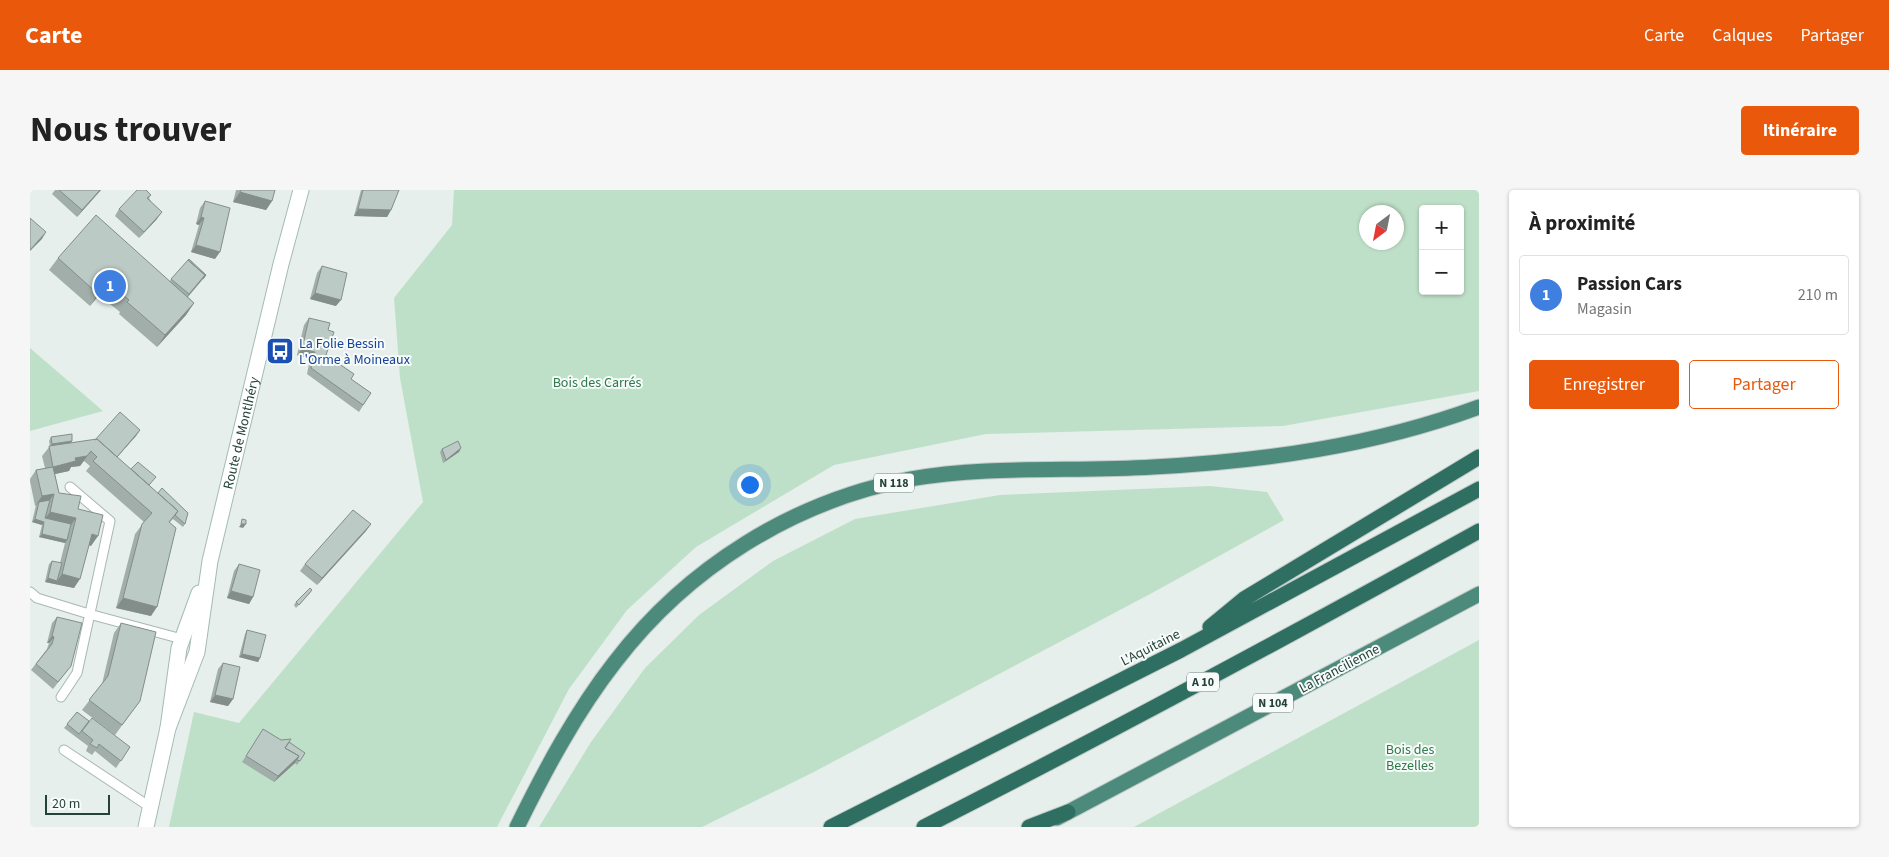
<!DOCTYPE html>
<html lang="fr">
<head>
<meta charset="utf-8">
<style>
  :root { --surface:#fff; --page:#f6f6f6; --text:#222; --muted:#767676; --line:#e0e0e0; --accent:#ea580c }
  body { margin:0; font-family:"Source Sans 3",sans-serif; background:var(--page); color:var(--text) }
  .controls { position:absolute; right:15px; top:15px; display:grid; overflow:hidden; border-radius:5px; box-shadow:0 1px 4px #0004 }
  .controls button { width:45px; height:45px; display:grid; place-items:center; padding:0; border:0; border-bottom:1px solid var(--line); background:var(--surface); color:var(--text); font:25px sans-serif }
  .compass { position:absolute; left:1329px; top:15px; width:45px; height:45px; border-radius:50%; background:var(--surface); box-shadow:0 1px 4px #0004; rotate:212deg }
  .scale { position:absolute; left:15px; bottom:12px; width:65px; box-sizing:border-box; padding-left:5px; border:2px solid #24423a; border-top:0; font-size:14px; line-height:18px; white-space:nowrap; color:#24423a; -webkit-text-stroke:4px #f7fbf9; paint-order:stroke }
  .you { position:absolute; left:719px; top:294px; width:18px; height:18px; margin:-12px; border:4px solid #fff; border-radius:50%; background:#1a73e8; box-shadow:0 0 0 8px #1a73e833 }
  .badge { display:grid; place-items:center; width:32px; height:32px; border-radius:50%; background:var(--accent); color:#fff; font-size:16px; font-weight:700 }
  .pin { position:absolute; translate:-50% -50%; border:2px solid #fff; box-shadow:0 1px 5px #0006 }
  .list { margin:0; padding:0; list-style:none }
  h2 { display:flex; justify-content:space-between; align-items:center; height:65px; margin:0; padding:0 20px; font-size:21px }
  h2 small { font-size:16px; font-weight:400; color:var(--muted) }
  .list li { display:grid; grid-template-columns:32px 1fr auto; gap:15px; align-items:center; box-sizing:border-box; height:80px; margin:0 10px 10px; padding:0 10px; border:1px solid var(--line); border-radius:5px }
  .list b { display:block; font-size:19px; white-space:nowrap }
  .list p { margin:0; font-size:16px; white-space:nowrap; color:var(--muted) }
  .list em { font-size:16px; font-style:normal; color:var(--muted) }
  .actions { display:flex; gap:10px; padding:15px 20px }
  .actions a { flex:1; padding:11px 0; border:1px solid var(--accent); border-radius:5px; text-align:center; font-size:18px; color:var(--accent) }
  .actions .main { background:var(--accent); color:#fff }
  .map { position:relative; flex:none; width:1449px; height:637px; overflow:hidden; border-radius:5px }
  header { display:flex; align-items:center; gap:30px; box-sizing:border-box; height:70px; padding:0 25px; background:var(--accent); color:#fff }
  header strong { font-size:24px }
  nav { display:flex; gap:28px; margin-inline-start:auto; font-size:18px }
  .intro { display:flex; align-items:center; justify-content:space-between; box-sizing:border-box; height:120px; padding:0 30px }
  h1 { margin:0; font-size:35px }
  .button { padding:12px 22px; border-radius:5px; background:var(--accent); color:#fff; font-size:18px; font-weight:700 }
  main { display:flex; gap:30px; padding:0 30px }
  aside { flex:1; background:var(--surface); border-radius:5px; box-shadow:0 1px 4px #0004 }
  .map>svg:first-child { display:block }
  .green { fill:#bfe0c8; fill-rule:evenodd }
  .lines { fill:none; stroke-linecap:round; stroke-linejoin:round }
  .service-casing { stroke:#a8b8b2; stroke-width:11 }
  .secondary-casing { stroke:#a4bbb3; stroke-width:17 }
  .trunk-casing { stroke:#c2cac8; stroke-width:17 }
  .motorway-casing { stroke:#c2cac8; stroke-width:17 }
  .service { stroke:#fff; stroke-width:9 }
  .secondary { stroke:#fff; stroke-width:15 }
  .trunk { stroke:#4c8a7c; stroke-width:15 }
  .motorway { stroke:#2f6f62; stroke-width:15 }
  .wall { fill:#a1aea9 }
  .shaded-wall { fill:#838d89 }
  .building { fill:#bbcac4; stroke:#838d89 }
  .labels { text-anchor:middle; stroke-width:4; stroke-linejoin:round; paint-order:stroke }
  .shield { fill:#f7fbf9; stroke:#637a73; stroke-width:1 }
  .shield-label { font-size:12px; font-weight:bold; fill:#24423a }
  .transit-label { font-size:14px; fill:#164399; stroke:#f7fbf9; text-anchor:start }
  .park-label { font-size:14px; fill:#2d7a4b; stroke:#f7fbf9 }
  .street-label { font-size:14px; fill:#24423a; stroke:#f7fbf9 }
</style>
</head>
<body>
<header>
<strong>Carte</strong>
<nav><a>Carte</a><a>Calques</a><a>Partager</a></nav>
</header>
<div class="intro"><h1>Nous trouver</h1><a class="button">Itinéraire</a></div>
<main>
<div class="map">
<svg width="1449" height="637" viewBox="0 0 1449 637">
  <rect width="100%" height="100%" fill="#e6efeb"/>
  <path class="green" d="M424,0h1025v201l-196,35 -297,8 -152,31 -138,82 -69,63 -58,79 -72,138h-328l25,-115 45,11 184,-221 -23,-124 -6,-80 58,-73zM1393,19h37v82h-37zM1336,22h30v30h-30z
    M0,158l73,63 -73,20z
    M1180,296l57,6 17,28 -132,73 -342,181 -108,53h-163l52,-85 54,-74 54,-53 74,-54 82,-42 145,-24z
    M1449,450v187h-345z"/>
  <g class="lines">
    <g class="service-casing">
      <path id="service" d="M0,402l7,6 52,16 93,25
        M31,507l16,-24 33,-152 -40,-34
        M34,560l86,57"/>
    </g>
    <g class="secondary-casing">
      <g id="secondary">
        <path id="s1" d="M138,538l29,-76 13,-91 71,-297 20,-74"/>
        <path d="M116,637l22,-99 11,-80 20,-55"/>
      </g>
    </g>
    <g class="trunk-casing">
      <path id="trunk" d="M1027,628l422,-224
        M487,637c28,-57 59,-115 98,-165 72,-94 178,-161 295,-183 80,-14 162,-7 243,-12 112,-6 220,-21 326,-60"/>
    </g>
    <g class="motorway-casing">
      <path id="motorway" d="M1180,437l34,-28 235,-142
        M801,637l350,-177 298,-161
        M894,637c187,-95 371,-194 555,-296
        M999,637l39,-15"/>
    </g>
    <use href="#service" class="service"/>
    <use href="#secondary" class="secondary"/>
    <use href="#trunk" class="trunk"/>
    <use href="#motorway" class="motorway"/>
  </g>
  <path class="wall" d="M25,0h46l-24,27 -25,-23z
    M206,0h39l-3,11 -6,9 -33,-8z
    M331,0h38l-8,20 -4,7 -33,-1z
    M121,5l-2,3 3,5 5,16 -18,19 -24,-22 4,-7z
    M175,11l10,58 -24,-7 8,-27 -3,-1 4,-16z
    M28,68l112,23 1,-2 33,-1 -16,19 6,6 -8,12 -29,32 -38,-33 1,-2 -21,-17 -9,11 -41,-36z
    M292,76l14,40 -26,-7 7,-26z
    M279,128l19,12 -2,25 25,24 20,14 -12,19 -52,-38 3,-15 -13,-4 7,-30z
    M110,240l-4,6 -19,21 32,28 36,39 -2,3 -10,-8 -3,3 -19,94 -35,-8 19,-74 9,-12 -58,-51 4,-5 -6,-5 -4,5 -9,1 -2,4 -14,3 4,19 19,16 13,37 -2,-1 -15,43 -29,-6 4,-18 3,-3 8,2 5,-20 -26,-6 3,-12 -10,-3 4,-17 -1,1 -5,-25v-2l6,-9 9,-2 -3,-12 8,-10 -1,-5 2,-4 21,4 -1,2 24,-3z
    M431,258l-2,4 -16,11 -3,-11 2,-3z
    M341,334l-5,7 -49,54 -17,-14 5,-7z
    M209,374l14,33 -4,7 -22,-6 7,-27z
    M282,400l-2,3 -14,15 -2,-3 2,-3z
    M27,427l14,49 -18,23 -22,-19 16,-21 2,-6h-2l5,-20z
    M91,433l19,78 -25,34 -33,-25 20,-26 12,-51z
    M217,440l13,28 -2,4 -19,-5 6,-23z
    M193,473l10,36 -5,7 -18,-4 8,-33z
    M47,522l12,9 41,26 -14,21 -21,-17 -3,4 -6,-4 2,-5 -24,-18z
    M233,539l18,11 8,2 16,11 -8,12 -2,-2 -21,19 -32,-20z"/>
  <path class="shaded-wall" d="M70,0h1l-24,27 5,-7z
    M210,2l32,9 -6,9 -33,-8z
    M328,19l33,1 -4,7 -33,-1z
    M132,22l-5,7 -18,19 5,-6z
    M171,27l3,1 -5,7 -3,-1z
    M16,42l-4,7 -12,12v-1z
    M166,55l24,7 -5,7 -24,-7z
    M175,85h1l-22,26 5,-7z
    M78,93l-9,12 -9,11 8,-12z
    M285,103l26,7 -5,6 -26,-7z
    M164,113l-8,12 -29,32 8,-12z
    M272,159l13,3 -5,7 -13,-4z
    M110,240l-4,6 -25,28 5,-6z
    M42,251l-2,3 -20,3 2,-3z
    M431,258l-2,4 -16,11 3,-3z
    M61,261l-11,15 -9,1 -2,4 -23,5 7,-9 22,-9z
    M24,304l-6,9 -9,-1 -4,4 7,-10z
    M20,322l26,6 -7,10 -26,-7z
    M5,329l9,3 -2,3 -10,-3z
    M211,334h5l-3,4 -4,-1z
    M341,334l-5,7 -49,54 5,-7z
    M12,344l25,6 -2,3 -26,-6z
    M62,344l6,2 -7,10 -5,-2z
    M32,384l18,5 -6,9 -29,-6 3,-4 9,3z
    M201,401l22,6 -4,7 -22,-6z
    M93,408l34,9 -6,9 -35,-8z
    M22,446l2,1 -5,6h-2z
    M212,464l18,4 -2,4 -19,-5z
    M185,505l18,4 -5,7 -18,-4z
    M269,566l-4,7 -21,19 4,-6z"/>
  <path class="building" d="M29,0h41l-18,20z
    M107,0h9l5,5 -4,3 15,14 -18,20 -25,-23z
    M211,0h34l-3,11 -32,-9z
    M333,0h36l-8,20 -33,-1z
    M175,11l25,7 -10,44 -24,-7 8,-27 -3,-1z
    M66,25l98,88 -29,32 -38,-33 2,-2 -21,-17 -10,11 -40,-36z
    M0,28l16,14 -16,18z
    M159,69l17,16 -3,4 2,-4 -17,-15z
    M158,70l17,15 -16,19 -18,-15z
    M292,76l25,7 -6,27 -26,-7z
    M279,128l21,5 -2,7 6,2 -8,23 28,19 -3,5 20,14 -8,12 -52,-37 4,-16 -13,-3z
    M90,222l20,18 -23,27 -20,-18 -2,1z
    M42,244v7l-20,3 -1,-7z
    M67,249l81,72 -9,11 7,6 -19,79 -34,-9 19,-74 10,-11 -59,-52 4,-4 -6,-6 -4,5 -12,2 1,3 -23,6 -4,-21z
    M428,251l3,7 -15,12 -4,-11z
    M108,272l18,15 -7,8 -18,-16z
    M23,277l6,26 22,3 -3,13 25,6 -5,21 -6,-2 -12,45 -18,-5 14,-56 -26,-6 4,-18 -12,2 -6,-26z
    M132,298l26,25 -3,11 -10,-9 3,-4 -20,-18z
    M20,310l-5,18 26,6 -4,16 -25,-6 2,-12 -9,-3 4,-17z
    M323,320l18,14 -49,54 -17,-14z
    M212,329l4,1v4h-5z
    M22,371l10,2 -5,18 -9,-3z
    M209,374l21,6 -7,27 -22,-6z
    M280,398l2,2 -13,15 -3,-3z
    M27,427l25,6 -11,43 -13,16 -22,-18 16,-20 2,-7 -2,-1z
    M91,433l35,9 -16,69 -18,24 -33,-25 19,-24z
    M217,440l19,5 -6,23 -18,-4z
    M193,473l17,4 -7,32 -18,-4z
    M47,522l12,9 -10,13 -12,-10z
    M62,528l38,29 -9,14 -22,-17 -2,4 -7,-4 3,-4 -11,-9z
    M233,539l18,11 10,-1 -6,9 14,8 -21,20 -32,-20z
    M259,552l16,11 -5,8 -3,-1 2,-4 -14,-8z"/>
  <defs>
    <g id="bus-square" transform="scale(1.4375)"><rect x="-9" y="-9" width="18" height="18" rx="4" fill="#1a4fb4" stroke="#f7fbf9"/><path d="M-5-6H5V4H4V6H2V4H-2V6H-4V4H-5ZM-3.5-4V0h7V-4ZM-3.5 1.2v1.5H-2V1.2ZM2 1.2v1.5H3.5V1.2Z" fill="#fff"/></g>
  </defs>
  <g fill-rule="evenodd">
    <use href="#bus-square" x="250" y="161"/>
  </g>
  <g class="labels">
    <g class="shield">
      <rect x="844" y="283.5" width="40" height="19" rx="4"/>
      <rect x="1157" y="482.5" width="32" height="19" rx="4"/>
      <rect x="1223" y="503.5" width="40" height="19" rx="4"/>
    </g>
    <g class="shield-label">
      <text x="864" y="297">N 118</text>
      <text x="1173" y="496">A 10</text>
      <text x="1243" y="517">N 104</text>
    </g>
    <g class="transit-label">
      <text x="269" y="158">La Folie Bessin<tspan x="269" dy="16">L'Orme à Moineaux</tspan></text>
    </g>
    <g class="park-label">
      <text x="567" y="197">Bois des Carrés</text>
      <text x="1380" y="564">Bois des<tspan x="1380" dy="16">Bezelles</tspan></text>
    </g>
    <g class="street-label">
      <text dy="5" stroke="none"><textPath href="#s1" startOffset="305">Route de Montlhéry</textPath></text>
      <text transform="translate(1120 457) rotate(-27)" y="5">L'Aquitaine</text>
      <text transform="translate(1309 478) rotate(-28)" y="5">La Francilienne</text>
    </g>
  </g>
</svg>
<div class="controls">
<button>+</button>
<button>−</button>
</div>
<svg class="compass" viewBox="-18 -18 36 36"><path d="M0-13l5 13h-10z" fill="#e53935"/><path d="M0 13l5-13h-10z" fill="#767676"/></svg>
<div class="scale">20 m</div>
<div class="you"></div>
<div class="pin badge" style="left:80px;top:96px;background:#3f7fe0">1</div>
</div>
<aside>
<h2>À proximité<small></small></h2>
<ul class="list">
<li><span class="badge" style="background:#3f7fe0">1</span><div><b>Passion Cars</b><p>Magasin</p></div><em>210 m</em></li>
</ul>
<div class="actions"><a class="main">Enregistrer</a><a>Partager</a></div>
</aside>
</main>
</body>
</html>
